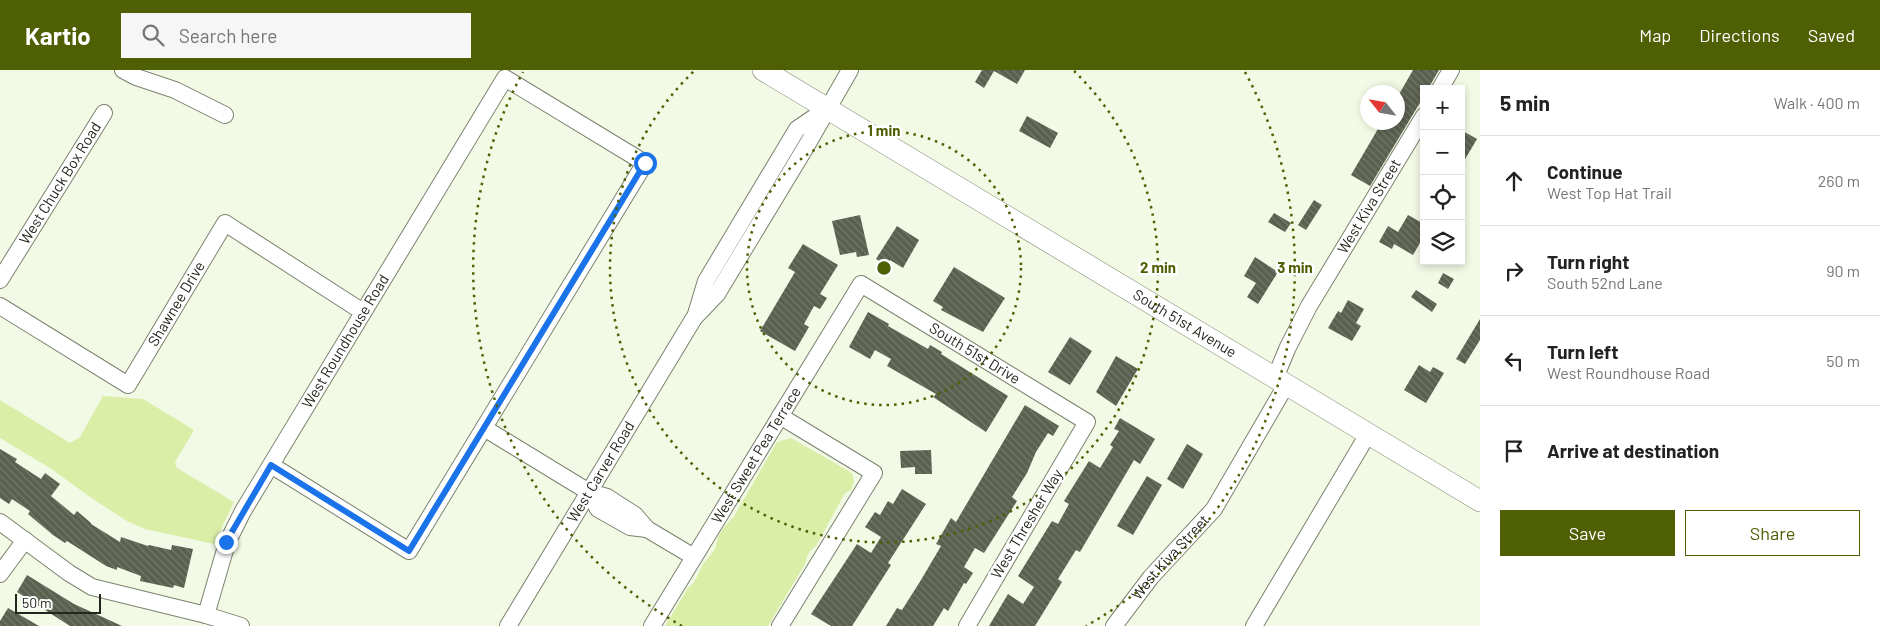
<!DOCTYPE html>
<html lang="en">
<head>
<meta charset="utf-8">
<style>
  :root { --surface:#fff; --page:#f6f6f6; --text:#222; --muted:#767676; --line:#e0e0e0; --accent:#4e5f04 }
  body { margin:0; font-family:Barlow,sans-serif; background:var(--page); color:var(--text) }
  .controls { position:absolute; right:15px; top:15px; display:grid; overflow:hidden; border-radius:0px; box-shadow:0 2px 8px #0003 }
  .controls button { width:45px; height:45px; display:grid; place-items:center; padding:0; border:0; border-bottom:1px solid var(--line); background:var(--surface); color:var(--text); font:25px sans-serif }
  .compass { position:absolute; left:1360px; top:15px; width:45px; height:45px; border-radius:50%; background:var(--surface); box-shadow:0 2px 8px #0003; rotate:301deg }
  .scale { position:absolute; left:15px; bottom:12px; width:86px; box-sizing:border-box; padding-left:5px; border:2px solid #23261e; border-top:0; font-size:14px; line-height:18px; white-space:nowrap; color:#23261e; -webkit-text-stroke:4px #fff; paint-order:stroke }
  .stop { position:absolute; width:15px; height:15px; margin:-11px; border:4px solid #1a73e8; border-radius:50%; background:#fff }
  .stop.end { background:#1a73e8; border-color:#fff; box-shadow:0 1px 5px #0008 }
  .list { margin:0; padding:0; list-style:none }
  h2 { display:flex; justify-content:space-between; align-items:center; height:65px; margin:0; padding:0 20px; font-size:21px }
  h2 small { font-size:16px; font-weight:400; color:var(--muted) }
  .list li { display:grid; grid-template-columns:32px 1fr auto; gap:15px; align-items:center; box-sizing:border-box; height:90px; padding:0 20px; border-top:1px solid var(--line) }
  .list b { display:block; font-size:19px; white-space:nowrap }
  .list p { margin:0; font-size:16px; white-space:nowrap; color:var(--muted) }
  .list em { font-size:16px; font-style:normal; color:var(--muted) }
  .actions { display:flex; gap:10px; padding:15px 20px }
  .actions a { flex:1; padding:11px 0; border:1px solid var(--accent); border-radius:0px; text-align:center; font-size:18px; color:var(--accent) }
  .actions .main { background:var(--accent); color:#fff }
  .icon { flex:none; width:28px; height:28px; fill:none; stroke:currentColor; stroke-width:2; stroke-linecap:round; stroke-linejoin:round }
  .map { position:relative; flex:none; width:1480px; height:556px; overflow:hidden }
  header { display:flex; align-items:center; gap:30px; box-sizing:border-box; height:70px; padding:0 25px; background:var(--accent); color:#fff }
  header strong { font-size:24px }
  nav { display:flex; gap:28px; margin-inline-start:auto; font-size:18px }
  .search { width:350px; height:45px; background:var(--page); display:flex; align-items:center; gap:12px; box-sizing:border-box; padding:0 18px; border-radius:0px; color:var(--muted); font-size:19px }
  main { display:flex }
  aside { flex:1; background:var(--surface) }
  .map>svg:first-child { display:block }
  .park { fill:#daeea7 }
  .building { fill:url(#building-back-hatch) }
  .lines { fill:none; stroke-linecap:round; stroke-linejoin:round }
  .minor-casing { stroke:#7c8270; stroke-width:18 }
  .major-casing { stroke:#7c8270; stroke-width:22 }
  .minor { stroke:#fff; stroke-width:16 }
  .major { stroke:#fff; stroke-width:21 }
  .route { stroke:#1a73e8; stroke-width:6 }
  .ring { fill:none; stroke:#4e5f04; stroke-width:2.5; stroke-dasharray:2.5 5 }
  .labels { text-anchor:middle; stroke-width:5; stroke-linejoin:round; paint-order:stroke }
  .street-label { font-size:15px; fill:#23261e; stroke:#fff }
  .centre { fill:#4e5f04; stroke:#fff; stroke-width:2.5 }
  .ring-label { font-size:15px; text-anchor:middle; font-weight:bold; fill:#4e5f04; stroke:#fff; stroke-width:5; stroke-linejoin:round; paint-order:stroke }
</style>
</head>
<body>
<header>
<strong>Kartio</strong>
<div class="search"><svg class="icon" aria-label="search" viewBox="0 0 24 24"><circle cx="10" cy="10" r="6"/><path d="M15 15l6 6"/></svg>Search here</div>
<nav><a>Map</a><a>Directions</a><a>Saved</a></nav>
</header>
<main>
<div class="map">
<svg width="1480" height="556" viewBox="0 0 1480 556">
  <defs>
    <pattern id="building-back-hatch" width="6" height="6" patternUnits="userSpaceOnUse" patternTransform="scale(1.25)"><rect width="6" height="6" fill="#5a604e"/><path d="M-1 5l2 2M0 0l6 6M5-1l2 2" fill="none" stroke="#73786a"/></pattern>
  </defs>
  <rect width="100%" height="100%" fill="#f2f9e4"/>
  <path class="park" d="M103,326l40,3 51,31 -19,32 2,6 57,34 -20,42 -69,-15 -18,-8 -34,-22 -43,-31 -50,-30v-38l70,43 10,-6z
    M791,368l61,35 2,9 -3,8 -6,3 -29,53c-7,4 -9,11 -11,18l-37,62h-103l23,-38c8,-6 9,-12 13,-20 3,-7 8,-10 12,-16 3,-5 3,-7 4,-11 2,-8 10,-19 16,-23l44,-76z"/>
  <path class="building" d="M982,0h43l-8,14 -23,-13 -10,17 -9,-6z
    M1413,0h26l-11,19h-4v7l-54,90 -19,-11 31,-53h16v-26z
    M1027,46l31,17 -8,15 -31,-17z
    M1461,60l16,9 -16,27z
    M1314,130l8,5 -16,25 -8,-5z
    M1274,143l17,10 -6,9 -17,-10z
    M860,145l9,40 -12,2 -1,-5 -16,3 -8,-34z
    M1408,145l16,9v12l-11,19 -19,-11 -2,5 -13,-7 9,-16 10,6z
    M897,156l22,14 -16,28 -13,-8 -3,6 -11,-7z
    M803,174l35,21 -18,29 7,4 -7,11 -6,-3 -10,18 5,3 -14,24 -35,-20 35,-59 -7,-4z
    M1255,187l23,15 -20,32 -11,-7 9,-14 -12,-7z
    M954,197l51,31 -22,34 -42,-22 2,-3 -10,-6z
    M1443,203l11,6 -6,10 -10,-6z
    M1416,220l21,14 -5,8 -21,-15z
    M1348,230l16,9 -8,14 5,3 -9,15 -24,-13 10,-17 3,2z
    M868,242l21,12 -1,2 40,23 2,-4 12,7 -1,2 67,42 -22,36 -53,-35 3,-3 -49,-28 4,-7 -16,-9 -5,9 -21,-12z
    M1480,249v21l-15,24 -9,-5z
    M1070,267l22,14 -22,34 -22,-13z
    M1116,286l22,13 -22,37 -20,-14z
    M1419,295l11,7 3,-5 11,6 -18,30 -22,-13z
    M1025,335l34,21 -6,10 -5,-3 -12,19 -9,21 -15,24 5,4 -33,52 -9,-5 -11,19 9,6 -7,11 -2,-1 -16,28 -4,-3 -11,18h-47l11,-18 5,2 19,-30 20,-34 -5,-2 15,-26 5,4z
    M1120,348l35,21 -15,25 -6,-4 -54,92 -4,-2 -18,29 4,3 -27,44h-46l19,-32 15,10 11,-17 -16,-11 34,-55 6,3 11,-20 -5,-3 25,-40 11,7 13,-21 -3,-2 9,-14 -5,-2z
    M1187,374l16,10 -20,35 -16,-10z
    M0,379l17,10 -2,3 26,17 4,-6 15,11 -9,12 23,19 3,-4 14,12v1l29,18 1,-5 27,9 1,-1 22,5 1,-5 21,4 -9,39 -10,-3 -1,3 -33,-7 1,-5 -24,-9v3l-11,-4 -39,-25 -2,2 -12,-8 -25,-21 2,-3 -18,-12 -3,5 -9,-6z
    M931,380l1,24h-17v-7l-14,1 -1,-17z
    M1147,406l15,9 -29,50 -16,-9z
    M902,419l24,15 -38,59 3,2 -39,61h-21l-20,-12 46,-70 14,9 10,-16 -16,-10 10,-15 5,3 8,-14 5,3z
    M27,505l47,29 48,22h-52l-53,-34z
    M8,538l31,18h-39v-5z"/>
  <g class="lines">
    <g class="minor-casing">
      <g id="minor">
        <path d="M123,0l13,7 39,13 50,25"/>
        <path d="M1440,19l11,-19"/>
        <path id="s1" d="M0,210l104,-167"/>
        <path id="s2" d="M0,236l128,79 97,-162 138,89"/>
        <path d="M696,244l10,-33 91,-152 28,-19"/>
        <path id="s3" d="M1275,308l13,-31 21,-41 115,-190"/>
        <path d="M484,358l105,64 18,5 28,18 12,14 47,28"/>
        <path d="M589,422l9,17 32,18 17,2"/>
        <path d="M0,452l69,51 23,14 114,28 35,11"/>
        <path d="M0,504l25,-34"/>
        <path id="s4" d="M206,545l21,-72 16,-32 262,-433 140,85 -236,388 -138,-86"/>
        <path id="s5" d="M508,556l186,-308 23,-24 90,-149 43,-75"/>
        <path id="s6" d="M652,556l209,-342 226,138 -120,204"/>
        <path d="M780,556l94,-153 -94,-57"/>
        <path id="s7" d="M1114,556l37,-49 63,-68 72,-124"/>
        <path d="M1254,556l114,-192"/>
      </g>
    </g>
    <g class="major-casing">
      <g id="major">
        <path id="s8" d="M763,0l717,431"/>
      </g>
    </g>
    <use href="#minor" class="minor"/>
    <use href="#major" class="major"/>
  </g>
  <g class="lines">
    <path class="route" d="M226,472l45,-77 138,86 236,-388"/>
  </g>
  <g class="ring">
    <circle cx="884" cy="198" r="137"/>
    <path d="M1074 1A274 274 0 1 1 694 1"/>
    <path d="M682 556A411 411 0 0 1 523 2M1245 2A411 411 0 0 1 1086 556"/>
  </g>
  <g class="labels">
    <g class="street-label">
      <text dy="5" stroke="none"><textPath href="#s1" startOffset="114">West Chuck Box Road</textPath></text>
      <text dy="5" stroke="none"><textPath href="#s3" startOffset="196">West Kiva Street</textPath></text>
      <text dy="5" stroke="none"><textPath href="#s2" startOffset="245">Shawnee Drive</textPath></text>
      <text dy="5" stroke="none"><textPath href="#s8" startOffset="492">South 51st Avenue</textPath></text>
      <text dy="5" stroke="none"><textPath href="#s4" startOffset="309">West Roundhouse Road</textPath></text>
      <text dy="5" stroke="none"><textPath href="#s6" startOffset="534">South 51st Drive</textPath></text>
      <text dy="5" stroke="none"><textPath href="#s6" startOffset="200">West Sweet Pea Terrace</textPath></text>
      <text dy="5" stroke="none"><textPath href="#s5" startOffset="180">West Carver Road</textPath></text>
      <text transform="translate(1027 454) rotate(-59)" y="5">West Thresher Way</text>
      <text dy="5" stroke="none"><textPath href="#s7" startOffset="89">West Kiva Street</textPath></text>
    </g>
  </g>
  <circle cx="884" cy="198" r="8" class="centre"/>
  <g class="ring-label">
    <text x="884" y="66">1 min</text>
    <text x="1158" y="203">2 min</text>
    <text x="1295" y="203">3 min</text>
  </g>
</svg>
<div class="controls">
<button>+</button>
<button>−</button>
<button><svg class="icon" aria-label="locate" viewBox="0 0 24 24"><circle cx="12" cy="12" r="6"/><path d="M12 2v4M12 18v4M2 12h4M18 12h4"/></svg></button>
<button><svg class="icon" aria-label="layers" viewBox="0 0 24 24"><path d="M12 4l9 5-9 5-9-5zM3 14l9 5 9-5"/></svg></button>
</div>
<svg class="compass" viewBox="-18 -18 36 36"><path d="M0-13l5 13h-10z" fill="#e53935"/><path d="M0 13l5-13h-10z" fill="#767676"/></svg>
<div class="scale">50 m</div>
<div class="stop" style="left:645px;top:93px"></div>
<div class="stop end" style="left:226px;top:472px"></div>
</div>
<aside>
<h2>5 min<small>Walk · 400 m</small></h2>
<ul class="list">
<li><svg class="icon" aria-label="ahead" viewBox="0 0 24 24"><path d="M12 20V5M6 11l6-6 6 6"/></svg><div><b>Continue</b><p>West Top Hat Trail</p></div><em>260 m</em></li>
<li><svg class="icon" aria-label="right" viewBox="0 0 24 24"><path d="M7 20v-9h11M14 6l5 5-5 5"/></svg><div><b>Turn right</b><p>South 52nd Lane</p></div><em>90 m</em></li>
<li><svg class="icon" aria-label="left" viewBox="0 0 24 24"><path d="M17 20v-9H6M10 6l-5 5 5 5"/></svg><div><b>Turn left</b><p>West Roundhouse Road</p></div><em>50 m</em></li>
<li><svg class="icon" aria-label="arrive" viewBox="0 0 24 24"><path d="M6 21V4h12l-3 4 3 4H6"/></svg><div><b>Arrive at destination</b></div></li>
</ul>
<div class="actions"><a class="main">Save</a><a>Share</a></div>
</aside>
</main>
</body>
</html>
